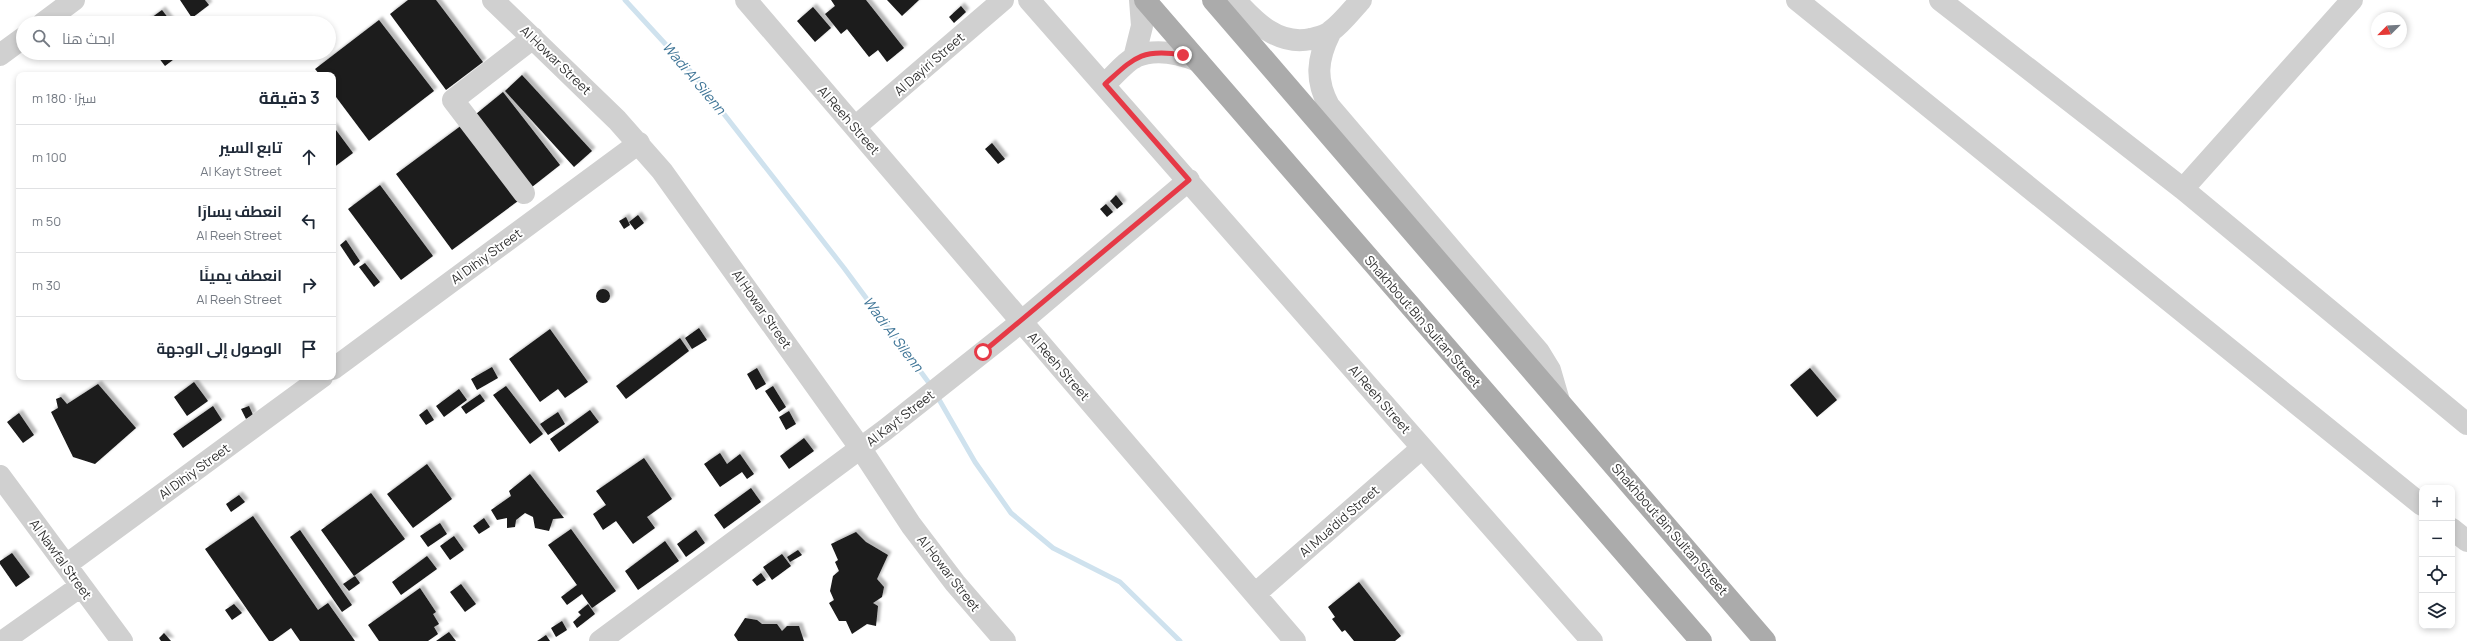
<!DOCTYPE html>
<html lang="ar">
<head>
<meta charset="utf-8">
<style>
  :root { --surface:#fff; --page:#f2f2f3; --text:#1f2937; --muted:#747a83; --line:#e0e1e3 }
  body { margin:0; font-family:Manrope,Cairo,sans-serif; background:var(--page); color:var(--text); direction:rtl }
  .controls { position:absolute; right:12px; bottom:12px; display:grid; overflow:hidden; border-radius:8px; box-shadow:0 2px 6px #0003 }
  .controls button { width:36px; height:36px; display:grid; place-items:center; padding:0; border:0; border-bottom:1px solid var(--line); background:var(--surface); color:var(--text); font:20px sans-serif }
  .compass { position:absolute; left:2371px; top:12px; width:36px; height:36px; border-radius:50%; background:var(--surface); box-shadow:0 2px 6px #0003; rotate:246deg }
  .stop { position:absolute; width:12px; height:12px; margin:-9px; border:3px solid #e63946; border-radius:50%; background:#fff }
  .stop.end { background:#e63946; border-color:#fff; box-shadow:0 1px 4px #0008 }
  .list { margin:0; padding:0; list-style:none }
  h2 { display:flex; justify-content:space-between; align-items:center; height:52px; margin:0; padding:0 16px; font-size:17px }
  h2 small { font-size:13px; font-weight:400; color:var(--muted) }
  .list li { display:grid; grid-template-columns:26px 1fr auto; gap:12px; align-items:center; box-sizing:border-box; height:64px; padding:0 16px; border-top:1px solid var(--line) }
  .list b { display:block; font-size:15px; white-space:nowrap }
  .list p { margin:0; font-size:13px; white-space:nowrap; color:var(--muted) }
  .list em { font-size:13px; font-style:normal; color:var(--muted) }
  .icon { flex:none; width:22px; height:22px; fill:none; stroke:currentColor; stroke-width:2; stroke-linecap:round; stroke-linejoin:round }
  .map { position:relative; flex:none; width:2467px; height:641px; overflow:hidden; direction:ltr }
  .search { position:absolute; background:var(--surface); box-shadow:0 2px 6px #0003; left:16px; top:16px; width:320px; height:44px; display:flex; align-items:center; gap:10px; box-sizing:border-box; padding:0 14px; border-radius:22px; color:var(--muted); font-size:15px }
  .panel { position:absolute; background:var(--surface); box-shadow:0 2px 6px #0003; left:16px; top:72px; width:320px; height:308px; border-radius:8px; direction:rtl }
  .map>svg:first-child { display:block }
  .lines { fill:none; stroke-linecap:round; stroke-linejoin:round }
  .stream { stroke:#cfe2ee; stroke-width:5 }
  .building { fill:#1a1a1a; filter:url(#shadow) }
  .minor { stroke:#d0d0d0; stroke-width:22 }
  .major { stroke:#ababab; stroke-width:22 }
  .route { stroke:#e63946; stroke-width:5 }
  .labels { text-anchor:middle; stroke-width:4; stroke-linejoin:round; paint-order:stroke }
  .street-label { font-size:13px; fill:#333; stroke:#fff }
  .water-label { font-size:14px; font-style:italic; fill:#3f7597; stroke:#fff }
</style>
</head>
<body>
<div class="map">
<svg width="2467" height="641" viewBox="0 0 2467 641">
  <defs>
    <filter id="shadow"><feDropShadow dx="3.5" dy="-3.5" stdDeviation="1" flood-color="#0004"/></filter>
  </defs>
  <rect width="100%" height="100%" fill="#fff"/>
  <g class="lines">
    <path class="stream" d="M625,0l67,73 152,195 88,119
      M937,396l38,66 36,51 42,35 67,34 60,59"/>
  </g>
  <path class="building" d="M180,0h25l4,5 -17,13z
    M408,0h28l47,62 -37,28 -56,-76z
    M831,0h35l38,48 -17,14 -9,-12 -9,7 -22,-28 -6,5 -16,-20 10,-8z
    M887,0h32l-17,16z
    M961,6l5,6 -12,11 -5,-6z
    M813,7l18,21 -16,14 -18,-21z
    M162,10l10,13h-28z
    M379,20l55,71 -65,50 -36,-48v-18h-13l-5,-6z
    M155,53h27l-17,13z
    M522,75l70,76 -18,16 -69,-76z
    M503,92l57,73 -28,22 -56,-73z
    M462,125l56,76 -66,49 -56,-76z
    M333,126l20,27 -20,15z
    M992,143l13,16 -7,5 -13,-15z
    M380,185l53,71 -32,24 -53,-71z
    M1116,195l7,9 -6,5 -7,-8z
    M1106,204l7,8 -6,5 -7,-8z
    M638,215l6,8 -9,7 -6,-8z
    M626,217l4,8 -6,4 -5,-8z
    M346,240l14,21 -6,5 -14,-21z
    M365,263l15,19 -6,5 -15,-20z
    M596 296a7 7 0 1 1 14 0a7 7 0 1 1-14 0Z
    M699,328l8,12 -15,9 -7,-11z
    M550,329l38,53 -23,16 -7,-9 -18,13 -31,-43z
    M680,338l9,13 -63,48 -10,-13z
    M492,367l6,11 -21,12 -6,-11z
    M757,368l9,16 -10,6 -9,-16z
    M1810,368l27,32 -20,17 -27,-32z
    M194,382l14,19 -21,15 -13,-19z
    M98,384l38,44 -41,36 -22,-7 -22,-45 7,-4 -2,-9 5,-2 6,7z
    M506,386l37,48 -13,10 -37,-49z
    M773,386l13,21 -7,5 -14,-21z
    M459,389l8,11 -23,17 -8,-11z
    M480,394l5,7 -19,13 -5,-7z
    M213,406l9,14 -39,28 -10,-14z
    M249,406l4,9 -7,4 -5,-10z
    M427,409l7,11 -8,5 -7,-10z
    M590,410l9,12 -40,30 -9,-13z
    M789,411l7,13 -10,6 -7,-13z
    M558,412l7,12 -17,11 -8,-11z
    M19,413l15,22 -11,8 -16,-21z
    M804,438l10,13 -25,18 -9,-13z
    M720,453l7,11 13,-10 14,20 -7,5 -5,-7 -22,15 -16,-23z
    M644,458l28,41 -25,18 8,11 -22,16 -17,-23 -13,9 -10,-16 13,-9 -10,-14z
    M427,464l25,35 -39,29 -26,-34z
    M530,474l34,44 -11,1 -4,12 -14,-3 -2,-11 -8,-4 -9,7 -1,7 -8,1v-10l-10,2 -6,-10 20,-14 -2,-5z
    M751,488l10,14 -37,27 -10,-14z
    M371,493l34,46 -51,37 -33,-46z
    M239,495l6,7 -14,10 -5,-8z
    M253,516l65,94 10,-7 27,38h-55l-9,-13 -18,13h-4l-64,-92z
    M484,518l6,9 -11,7 -6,-8z
    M440,523l7,11 -19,13 -8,-11z
    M571,529l45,62 -24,17 -10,-14 -15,11 -6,-8 16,-12 -29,-40z
    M300,530l52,75 -10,7 -52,-75z
    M696,530l9,13 -19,14 -9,-13z
    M856,532l10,10 22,13 -11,24 7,8 -2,10 -9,6 5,3 -2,20 -9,-2 -15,10 -6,-13h-7l-10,-18 5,-3 -4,-9 3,-15 6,-5 -4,-9 3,-2 -7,-16z
    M454,536l10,14 -14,10 -10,-14z
    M665,541l14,20 -41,29 -13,-19z
    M798,550l4,5 -12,7 -3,-5z
    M12,553l18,24 -14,10 -16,-23v-3z
    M782,554l9,12 -19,14 -9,-13z
    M427,556l10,13 -36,26 -9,-13z
    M761,573l5,7 -9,6 -5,-6z
    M355,576l5,7 -11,8 -6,-7z
    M1359,582l42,54 -6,5h-41l-9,-11 -3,2 -10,-13 3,-2 -7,-10z
    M461,584l15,20 -11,8 -15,-20z
    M420,588l16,24 -3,2 6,10 -5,3 4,7 -10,7h-49l-11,-16z
    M234,604l8,9 -10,7 -7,-10z
    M588,604l7,10 -18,14 -4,-6 8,-7 -3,-3z
    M745,618l12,2 5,4h15l5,7 5,-5h12l5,15h-66l-4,-6z
    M562,621l5,9 -11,7 -5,-9z
    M449,632l7,9h-20z
    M164,633l7,8h-10l-2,-3z
    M546,635l4,6h-13z"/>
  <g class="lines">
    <path class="minor" d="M493,0l124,120 45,51 199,278 50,76 44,58 50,58
      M746,0l549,641
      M1029,0l563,641
      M1235,0c20,22 43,46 76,39 6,-2 15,-3 20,-8 11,-8 20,-20 30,-31
      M1797,0l625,505
      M1940,0l243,189 284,235
      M43,23l31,-23
      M1330,33c-13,26 -15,47 -1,73l210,246 11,18 9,31
      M0,55l23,-17
      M1134,58l8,-32 -2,-26
      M1105,84c9,-8 19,-21 30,-27 20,-9 43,-4 63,4
      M855,127l148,-127
      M2183,189l169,-189
      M524,193l-71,-93 80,-62
      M333,369l306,-226
      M0,476l122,165
      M2452,529l15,12
      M66,565l256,-188
      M1255,594l167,-146
      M3,641l78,-55
      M600,641l285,-211 136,-108 168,-142"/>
    <path class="major" d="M1145,0l556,641
      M1213,0l552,641"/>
  </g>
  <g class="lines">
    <path class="route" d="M983,352l206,-172 -84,-96c29,-26 36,-36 78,-29"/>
  </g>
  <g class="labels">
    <g class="street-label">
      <text transform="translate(556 60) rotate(44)" y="5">Al Howar Street</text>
      <text transform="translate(929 64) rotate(-41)" y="5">Al Dayiri Street</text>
      <text transform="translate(849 120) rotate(49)" y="5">Al Reeh Street</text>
      <text transform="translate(486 256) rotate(-36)" y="5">Al Dihiy Street</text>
      <text transform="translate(762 309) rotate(55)" y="5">Al Howar Street</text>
      <text transform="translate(1423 321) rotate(49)" y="5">Shakhbout Bin Sultan Street</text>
      <text transform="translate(1059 366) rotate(49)" y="5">Al Reeh Street</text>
      <text transform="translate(1380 399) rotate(49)" y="5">Al Reeh Street</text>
      <text transform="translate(900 418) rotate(-38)" y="5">Al Kayt Street</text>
      <text transform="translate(194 471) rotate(-36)" y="5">Al Dihiy Street</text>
      <text transform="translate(1339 521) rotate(-41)" y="5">Al Mua'did Street</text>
      <text transform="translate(1670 529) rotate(49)" y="5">Shakhbout Bin Sultan Street</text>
      <text transform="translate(61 559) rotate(54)" y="5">Al Nawfal Street</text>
      <text transform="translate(949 573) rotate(52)" y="5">Al Howar Street</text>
    </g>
    <g class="water-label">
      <text transform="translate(694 78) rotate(50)" y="5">Wadi Al Silenn</text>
      <text transform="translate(893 334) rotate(53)" y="5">Wadi Al Silenn</text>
    </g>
  </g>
</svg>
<div class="controls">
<button>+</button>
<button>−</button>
<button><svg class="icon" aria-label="locate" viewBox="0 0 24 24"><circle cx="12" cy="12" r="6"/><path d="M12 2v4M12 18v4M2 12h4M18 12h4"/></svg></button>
<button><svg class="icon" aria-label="layers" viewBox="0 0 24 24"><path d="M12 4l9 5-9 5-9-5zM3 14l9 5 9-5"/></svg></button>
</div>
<svg class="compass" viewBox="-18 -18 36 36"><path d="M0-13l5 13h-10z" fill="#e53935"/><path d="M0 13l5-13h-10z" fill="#747a83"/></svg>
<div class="stop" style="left:983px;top:352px"></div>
<div class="stop end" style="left:1183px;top:55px"></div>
<div class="search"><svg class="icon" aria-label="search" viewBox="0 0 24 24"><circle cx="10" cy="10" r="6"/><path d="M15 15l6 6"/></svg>ابحث هنا</div>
<section class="panel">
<h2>3 دقيقة<small>سيرًا · 180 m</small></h2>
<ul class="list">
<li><svg class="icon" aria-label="ahead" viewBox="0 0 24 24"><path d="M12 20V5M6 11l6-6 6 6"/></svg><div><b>تابع السير</b><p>Al Kayt Street</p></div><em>100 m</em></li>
<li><svg class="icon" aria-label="left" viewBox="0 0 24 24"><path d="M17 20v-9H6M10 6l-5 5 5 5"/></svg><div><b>انعطف يسارًا</b><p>Al Reeh Street</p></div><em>50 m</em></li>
<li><svg class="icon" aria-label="right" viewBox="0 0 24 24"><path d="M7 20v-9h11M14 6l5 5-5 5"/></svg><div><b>انعطف يمينًا</b><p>Al Reeh Street</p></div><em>30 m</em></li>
<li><svg class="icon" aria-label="arrive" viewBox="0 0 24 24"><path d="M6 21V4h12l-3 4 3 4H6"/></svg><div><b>الوصول إلى الوجهة</b></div></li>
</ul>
</section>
</div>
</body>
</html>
